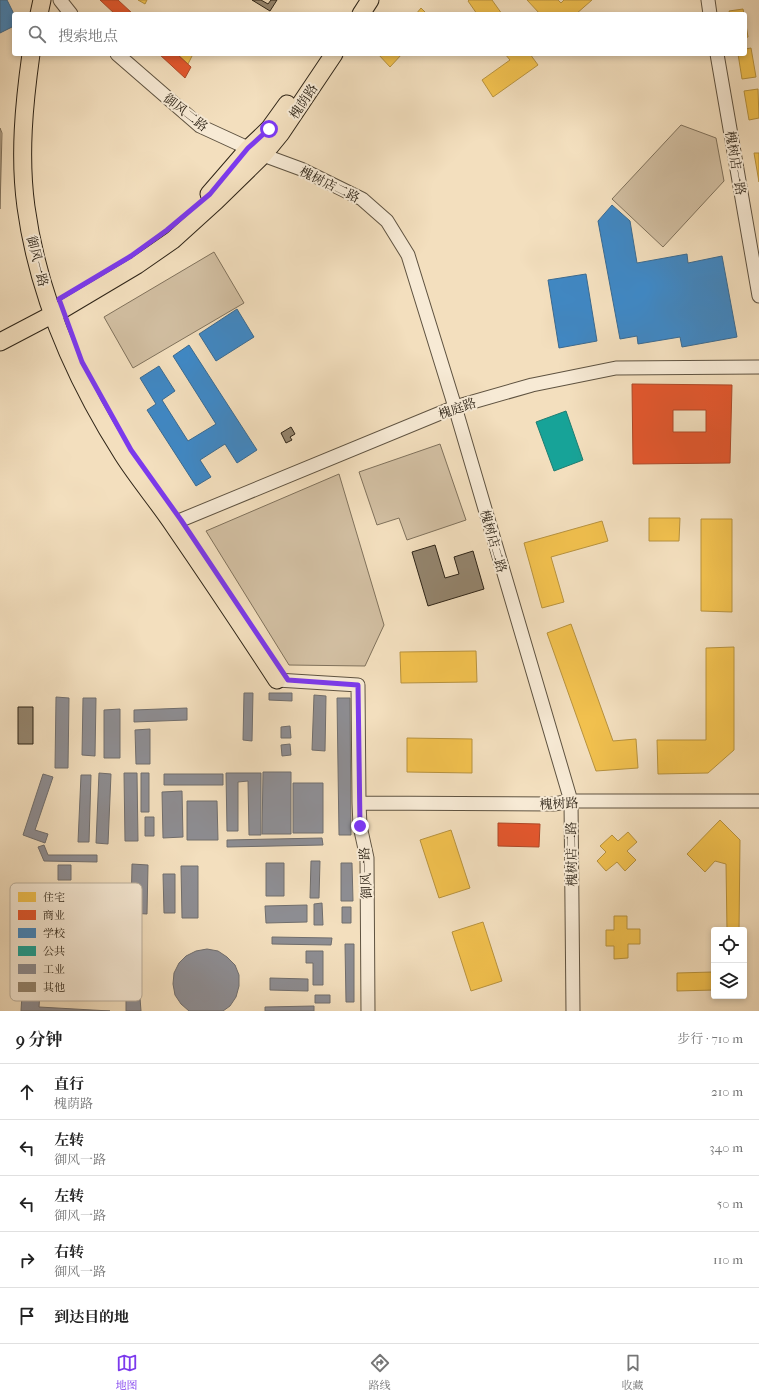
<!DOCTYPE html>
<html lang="zh">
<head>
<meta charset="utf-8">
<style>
  :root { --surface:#fff; --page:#f2f2f2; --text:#222; --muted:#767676; --line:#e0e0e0; --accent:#7c3aed }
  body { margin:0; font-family:"IM FELL French Canon","Noto Serif SC",serif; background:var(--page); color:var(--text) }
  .controls { position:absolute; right:12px; bottom:12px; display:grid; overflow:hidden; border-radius:4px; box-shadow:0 2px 6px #0003 }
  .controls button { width:36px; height:36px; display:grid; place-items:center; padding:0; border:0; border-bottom:1px solid var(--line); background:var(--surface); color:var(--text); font:20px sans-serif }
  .stop { position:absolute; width:12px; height:12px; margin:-9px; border:3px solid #7c3aed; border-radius:50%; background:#fff }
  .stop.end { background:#7c3aed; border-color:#fff; box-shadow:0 1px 4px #0008 }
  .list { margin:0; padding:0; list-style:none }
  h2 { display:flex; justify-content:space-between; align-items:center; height:52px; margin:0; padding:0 16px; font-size:17px }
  h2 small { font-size:13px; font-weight:400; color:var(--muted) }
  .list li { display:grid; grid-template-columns:26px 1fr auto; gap:12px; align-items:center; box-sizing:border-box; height:56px; padding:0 16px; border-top:1px solid var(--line) }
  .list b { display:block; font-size:15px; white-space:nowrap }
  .list p { margin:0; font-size:13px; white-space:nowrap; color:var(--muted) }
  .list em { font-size:13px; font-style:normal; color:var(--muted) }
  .icon { flex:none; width:22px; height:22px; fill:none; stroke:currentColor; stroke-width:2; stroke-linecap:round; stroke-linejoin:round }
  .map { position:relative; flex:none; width:759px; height:1011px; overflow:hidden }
  .search { position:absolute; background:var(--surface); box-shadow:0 2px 6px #0003; left:12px; right:12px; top:12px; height:44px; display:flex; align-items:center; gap:10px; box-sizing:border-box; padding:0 14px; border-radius:4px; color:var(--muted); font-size:15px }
  .sheet { height:332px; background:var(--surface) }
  nav { display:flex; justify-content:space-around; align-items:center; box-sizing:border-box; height:56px; border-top:1px solid var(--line); background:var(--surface); font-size:11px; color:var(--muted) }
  nav a { display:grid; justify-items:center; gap:2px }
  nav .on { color:var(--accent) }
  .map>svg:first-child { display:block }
  .green { fill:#d2bfa2; stroke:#80725c }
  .homes { fill:#f2c14e; stroke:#b7923e }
  .shops { fill:#e4572e; stroke:#ad4827; fill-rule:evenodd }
  .schools { fill:#3f88c5; stroke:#3a6a91 }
  .public { fill:#17a398; stroke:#1e7d71 }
  .industry { fill:#8d8d92; stroke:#706e6d }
  .building { fill:#94856e; stroke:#2e2417 }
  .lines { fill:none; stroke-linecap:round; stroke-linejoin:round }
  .minor-casing { stroke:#5f5341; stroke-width:15 }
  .major-casing { stroke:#2e2417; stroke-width:19 }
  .minor { stroke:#f7ead5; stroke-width:13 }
  .major { stroke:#f3dfbe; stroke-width:17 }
  .route { stroke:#7c3aed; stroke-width:5 }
  .labels { text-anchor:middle; stroke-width:4; stroke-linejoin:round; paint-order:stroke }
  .street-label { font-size:13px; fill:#2e2417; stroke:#f7ead5 }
  .key { fill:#f7ead5; stroke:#bbaf9c; stroke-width:1 }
  .key-label { font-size:11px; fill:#2e2417 }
</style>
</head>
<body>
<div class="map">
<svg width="759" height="1011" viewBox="0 0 759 1011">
  <rect width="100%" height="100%" fill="#f3dfbe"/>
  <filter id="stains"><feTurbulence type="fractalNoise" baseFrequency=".005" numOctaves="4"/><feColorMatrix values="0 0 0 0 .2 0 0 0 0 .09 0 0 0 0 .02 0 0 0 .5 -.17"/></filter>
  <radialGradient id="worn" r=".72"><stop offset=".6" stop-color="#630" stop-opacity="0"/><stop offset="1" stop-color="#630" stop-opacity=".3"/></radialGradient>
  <path class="green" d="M681,125l35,13 8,43 -61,66 -51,-48z
    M0,128l2,5 -2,76z
    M214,252l30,51 -111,65 -29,-51z
    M440,444l26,76 -59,20 -8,-22 -22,7 -18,-53z
    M339,474l45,151 -19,41 -76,-1 -83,-134z"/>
  <path class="homes" d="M138,0h9l-2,4z
    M469,0h23l10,14h-25l-9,-13z
    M527,0h31l3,3 3,-3h28l-16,14h-36z
    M421,8l6,6h-11z
    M743,9l1,5h-14l-1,-3z
    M745,19l3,18 -3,1z
    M751,48l5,29 -14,2 -4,-25h7v-5z
    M177,54h16l-5,10z
    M378,54h24l-12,13z
    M505,54h25l8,11 -45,32 -11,-17 28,-20z
    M758,89l1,29 -10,2 -5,-29z
    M754,153h5v29z
    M649,518h31l-1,23h-30z
    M701,519h31v93l-31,-1z
    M602,521l6,20 -57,16 13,45 -22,6 -18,-65z
    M571,624l42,117 23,-2 2,29 -42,3 -49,-138z
    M734,647v103l-26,23 -50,1 -1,-34h49v-92z
    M476,651l1,31 -76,1 -1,-31z
    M407,738l65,1v34l-65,-1z
    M720,820l20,20 -1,90h-12l-1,-66 -11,-3 -10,11 -18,-18z
    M451,830l19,58 -31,10 -19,-58z
    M628,832l9,10 -10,9 9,9 -11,11 -8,-9 -11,9 -9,-10 9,-9 -6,-6 12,-11 6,6z
    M614,916h13v13h13v15h-12v14l-14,1v-13h-8v-16h8z
    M483,922l19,59 -31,10 -19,-59z
    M712,932h2v58l-37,1v-18l36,-1z"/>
  <path class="shops" d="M100,0h18l15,14h-18z
    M159,54h18l14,13 -6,11z
    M632,384l100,1 -2,78 -97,1zM673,410h33v22h-33z
    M498,823l42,1 -1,23 -41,-1z"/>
  <path class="schools" d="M0,0h7l7,14v12l-14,7z
    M612,205l18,16 7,42 50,-9 1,9 34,-7 15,81 -55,10 -2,-10 -42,7 -1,-8 -17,3 -22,-118z
    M586,274l11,67 -38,7 -11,-68z
    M237,309l17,28 -38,24 -17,-27z
    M189,345l68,105 -20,13 -12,-19 -25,16 11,17 -15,9 -49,-76 9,-6 -16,-26 19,-12 16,25 -13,9 26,41 28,-17 -43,-68z"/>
  <path class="public" d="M566,411l17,49 -29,11 -18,-49z"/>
  <path class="industry" d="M244,693h9l-1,48 -9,-1z
    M269,693h23v8l-23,-1z
    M314,695l12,1 -1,55 -13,-1z
    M56,697l13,1 -1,70h-13z
    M83,698h13l-1,58 -13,-1z
    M337,698h13l1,137h-12z
    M187,708v12l-53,2v-12z
    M120,709v49h-16v-48z
    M290,726l1,12h-10v-11z
    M150,729v35h-14l-1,-34z
    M290,744l1,11 -9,1 -1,-11z
    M263,772h28v62h-29z
    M99,773l12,1 -3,70 -12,-1z
    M124,773h13l1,68h-13z
    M141,773h8v39h-8z
    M226,773h35v62h-12l-1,-54 -10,1v49h-11z
    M43,774l10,3 -18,53 13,4 -3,9 -22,-8z
    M164,774h59v11h-59z
    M81,775h10l-2,67h-11z
    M293,783h30v50h-30z
    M182,791l1,46 -20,1 -1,-46z
    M187,801h30l1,39h-31z
    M145,817h9v19h-9z
    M322,838l1,7 -96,2v-7z
    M44,845l4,10h49v7l-53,-1 -6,-14z
    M311,861h9l-1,37h-9z
    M266,863h18v33h-18z
    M341,863h11l1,38h-12z
    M132,864l16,1 -1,49 -16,-1z
    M58,865h13v15h-13z
    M181,866h17v52h-16z
    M163,874h12v39h-11z
    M322,903l1,22h-9v-21z
    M307,905v17l-41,1 -1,-17z
    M342,907h9v16h-9z
    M272,937l60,1 -1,7 -59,-1z
    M345,944h9v58h-8z
    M207,949l11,2 9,6 8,8 4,10v11l-3,11 -6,9 -7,5h-34l-8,-7 -6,-9 -2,-11 1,-11 5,-10 7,-7 10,-5z
    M306,951h17v34h-10v-22h-7z
    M24,960l43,2 -1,16 -25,-1 -2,30 71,4h-89z
    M270,978l38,1v12l-38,-1z
    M315,995h15v8h-15z
    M140,998l1,13h-15v-12z
    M314,1006v5h-49v-4z"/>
  <path class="building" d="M252,0h9l7,4 3,-4h6l-7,11z
    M291,427l4,7 -5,3 2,3 -6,3 -5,-10z
    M435,545l10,33 14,-4 -5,-17 19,-6 11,38 -56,17 -16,-54z
    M18,707h15v37h-15z"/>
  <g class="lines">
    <g class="minor-casing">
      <path id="minor" d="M60,0l11,14
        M708,0l2,14
        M117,54l83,72 63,29 38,14 61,30 25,22 21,34 47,152 116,394 2,210
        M717,54l42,242
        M174,526l7,-6 274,-113 77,-22 84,-17 143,-1
        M277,680l81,5 1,118 1,23 7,32 1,153
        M359,803l195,1 17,-3h188"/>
    </g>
    <g class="major-casing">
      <path id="major" d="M39,14l3,-14
        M361,14l9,-14
        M31,54c-7,50 -12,102 -5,153 12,88 50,174 97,248 16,25 35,47 51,71 35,51 69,102 103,154
        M209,194l39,-45 21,-20 18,-25
        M0,342l63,-33 74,-44 36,-25 43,-39 47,-46 18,-22 53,-79"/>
    </g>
    <use href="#minor" class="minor"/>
    <use href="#major" class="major"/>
  </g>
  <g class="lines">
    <path class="route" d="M269,129l-21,19 -38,46 -43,36 -36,26 -72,43 23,63 49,88 50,70 107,160 70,5 2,141"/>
  </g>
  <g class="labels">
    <g class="street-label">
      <text transform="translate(303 101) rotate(-56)" y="5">槐荫路</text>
      <text transform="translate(186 112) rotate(38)" y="5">御风二路</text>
      <text transform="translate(736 163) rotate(80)" y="5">槐树店一路</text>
      <text transform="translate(330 184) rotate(26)" y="5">槐树店二路</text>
      <text transform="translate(38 261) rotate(76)" y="5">御风一路</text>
      <text transform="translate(457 408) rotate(-19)" y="5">槐庭路</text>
      <text transform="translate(494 541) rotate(74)" y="5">槐树店二路</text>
      <text transform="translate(559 803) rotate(-3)" y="5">槐树路</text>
      <text transform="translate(571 854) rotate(-91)" y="5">槐树店二路</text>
      <text transform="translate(365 873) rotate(-93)" y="5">御风一路</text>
    </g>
  </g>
  <rect x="10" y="883" width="132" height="118" rx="6" class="key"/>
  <rect x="18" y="892" width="18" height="10" fill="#f2c14e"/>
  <rect x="18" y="910" width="18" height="10" fill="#e4572e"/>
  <rect x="18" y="928" width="18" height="10" fill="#3f88c5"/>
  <rect x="18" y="946" width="18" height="10" fill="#17a398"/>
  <rect x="18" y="964" width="18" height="10" fill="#8d8d92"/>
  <rect x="18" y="982" width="18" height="10" fill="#94856e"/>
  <g class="key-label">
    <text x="43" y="901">住宅</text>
    <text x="43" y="919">商业</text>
    <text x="43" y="937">学校</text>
    <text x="43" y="955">公共</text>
    <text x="43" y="973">工业</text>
    <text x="43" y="991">其他</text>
  </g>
  <rect width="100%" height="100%" filter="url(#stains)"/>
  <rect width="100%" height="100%" fill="url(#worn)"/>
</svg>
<div class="controls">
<button><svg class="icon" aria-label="locate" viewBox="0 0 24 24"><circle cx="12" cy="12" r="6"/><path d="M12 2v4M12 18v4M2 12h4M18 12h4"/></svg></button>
<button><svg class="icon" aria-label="layers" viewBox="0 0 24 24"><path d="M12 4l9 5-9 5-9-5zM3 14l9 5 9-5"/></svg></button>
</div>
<div class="stop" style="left:269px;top:129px"></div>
<div class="stop end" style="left:360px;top:826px"></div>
<div class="search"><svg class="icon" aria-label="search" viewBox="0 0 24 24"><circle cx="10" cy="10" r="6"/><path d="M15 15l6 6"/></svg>搜索地点</div>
</div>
<section class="sheet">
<h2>9 分钟<small>步行 · 710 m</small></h2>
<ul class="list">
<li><svg class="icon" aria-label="ahead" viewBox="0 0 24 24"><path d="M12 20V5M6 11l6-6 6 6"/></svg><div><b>直行</b><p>槐荫路</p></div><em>210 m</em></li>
<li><svg class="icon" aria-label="left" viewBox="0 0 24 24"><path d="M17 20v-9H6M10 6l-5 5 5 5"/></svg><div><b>左转</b><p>御风一路</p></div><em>340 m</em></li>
<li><svg class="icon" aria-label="left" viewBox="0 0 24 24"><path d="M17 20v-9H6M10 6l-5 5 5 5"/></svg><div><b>左转</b><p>御风一路</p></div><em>50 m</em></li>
<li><svg class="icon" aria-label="right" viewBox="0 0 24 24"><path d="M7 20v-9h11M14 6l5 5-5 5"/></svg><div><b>右转</b><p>御风一路</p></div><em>110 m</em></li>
<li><svg class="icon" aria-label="arrive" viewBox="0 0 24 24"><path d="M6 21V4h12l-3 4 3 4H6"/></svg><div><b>到达目的地</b></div></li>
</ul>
</section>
<nav>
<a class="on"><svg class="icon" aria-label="map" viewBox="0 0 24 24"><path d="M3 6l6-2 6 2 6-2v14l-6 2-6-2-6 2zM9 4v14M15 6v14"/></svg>地图</a>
<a><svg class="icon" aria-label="directions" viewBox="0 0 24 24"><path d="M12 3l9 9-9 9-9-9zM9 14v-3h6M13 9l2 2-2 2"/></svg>路线</a>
<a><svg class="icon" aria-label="saved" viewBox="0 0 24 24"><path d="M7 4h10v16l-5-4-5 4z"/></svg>收藏</a>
</nav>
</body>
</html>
